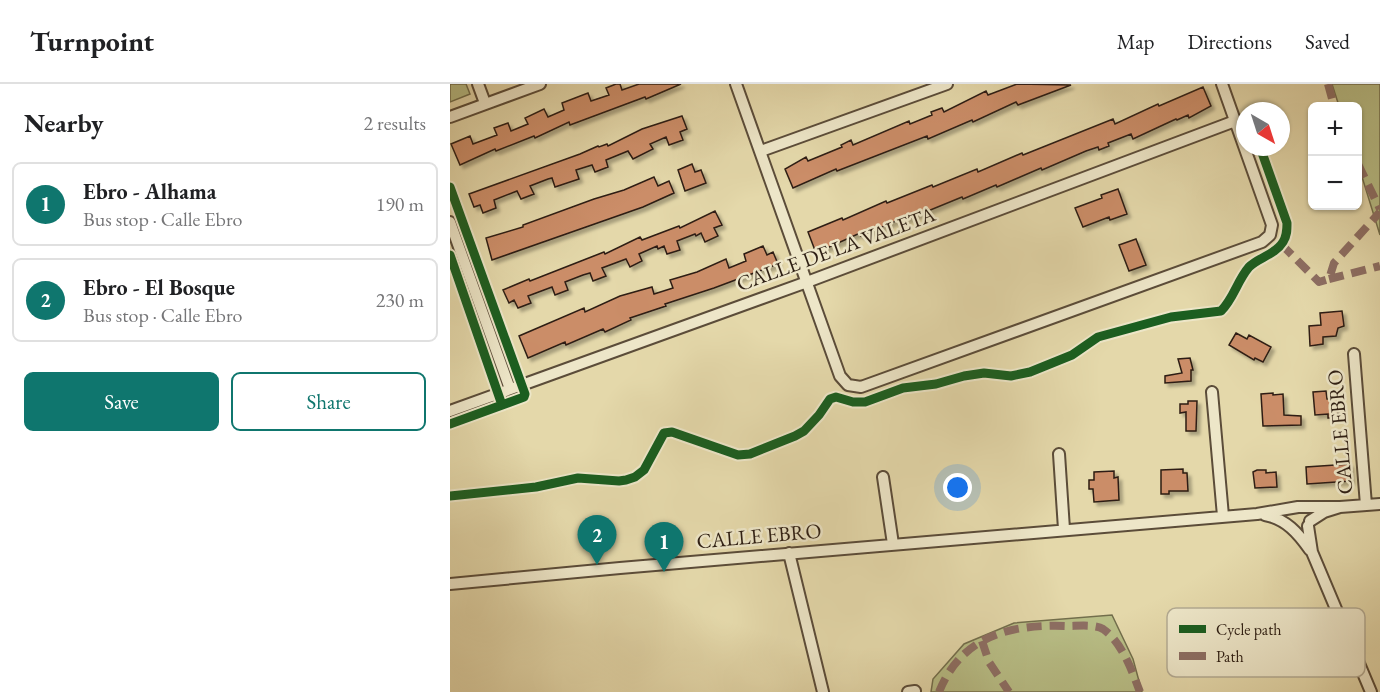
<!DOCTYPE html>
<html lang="en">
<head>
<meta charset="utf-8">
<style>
  :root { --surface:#fff; --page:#f6f6f6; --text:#202124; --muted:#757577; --line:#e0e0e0; --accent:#0f766e }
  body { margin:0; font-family:"EB Garamond",serif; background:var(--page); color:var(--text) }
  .controls { position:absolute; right:18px; top:18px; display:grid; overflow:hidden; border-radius:9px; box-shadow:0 2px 4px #0004 }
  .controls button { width:54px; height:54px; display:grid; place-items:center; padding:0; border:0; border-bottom:2px solid var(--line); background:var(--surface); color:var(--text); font:30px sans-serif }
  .compass { position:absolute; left:786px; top:18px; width:54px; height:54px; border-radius:50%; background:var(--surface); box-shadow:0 2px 4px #0004; rotate:141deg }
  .you { position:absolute; left:508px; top:404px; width:21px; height:21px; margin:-15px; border:4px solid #fff; border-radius:50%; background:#1a73e8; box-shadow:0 0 0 9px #1a73e833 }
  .badge { display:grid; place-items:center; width:39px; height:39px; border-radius:50%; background:var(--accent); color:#fff; font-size:20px; font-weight:700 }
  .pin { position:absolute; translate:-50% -50px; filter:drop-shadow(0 2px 3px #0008) }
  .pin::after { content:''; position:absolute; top:32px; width:21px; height:18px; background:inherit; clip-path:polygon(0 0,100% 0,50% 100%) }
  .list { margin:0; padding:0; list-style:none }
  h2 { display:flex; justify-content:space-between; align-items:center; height:78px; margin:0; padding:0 24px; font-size:26px }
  h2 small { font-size:20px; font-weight:400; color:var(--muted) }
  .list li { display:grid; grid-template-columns:39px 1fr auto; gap:18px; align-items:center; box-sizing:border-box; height:84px; margin:0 12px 12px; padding:0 12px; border:2px solid var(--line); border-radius:9px }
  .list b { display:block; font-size:22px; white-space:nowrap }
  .list p { margin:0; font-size:20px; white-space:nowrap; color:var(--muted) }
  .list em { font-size:20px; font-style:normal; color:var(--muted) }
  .actions { display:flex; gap:12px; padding:18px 24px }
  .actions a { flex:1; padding:14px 0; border:2px solid var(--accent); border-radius:9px; text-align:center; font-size:21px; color:var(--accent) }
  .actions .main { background:var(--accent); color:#fff }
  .map { position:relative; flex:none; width:930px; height:608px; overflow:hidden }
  header { display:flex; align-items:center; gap:36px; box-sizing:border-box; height:84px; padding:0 30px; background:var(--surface); border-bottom:2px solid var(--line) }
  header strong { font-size:28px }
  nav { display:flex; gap:33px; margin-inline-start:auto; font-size:21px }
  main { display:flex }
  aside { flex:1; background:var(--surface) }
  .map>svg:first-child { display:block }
  .green { fill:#b8be86; stroke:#726e4c; stroke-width:1.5 }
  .building { fill:#cb8d67; stroke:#2d1e13; stroke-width:1.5; filter:url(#shadow) }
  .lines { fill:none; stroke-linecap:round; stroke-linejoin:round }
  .minor-casing { stroke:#5b4c39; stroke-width:14 }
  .minor { stroke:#ede6c8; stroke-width:10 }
  .quiet { stroke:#8d6e63; stroke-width:8; stroke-dasharray:15 8; stroke-linecap:butt }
  .cycleway-casing { stroke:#ede6c8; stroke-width:13 }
  .cycleway { stroke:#1b5e20; stroke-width:9 }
  .labels { text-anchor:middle; stroke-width:5; stroke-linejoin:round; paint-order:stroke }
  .street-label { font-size:21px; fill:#2d1e13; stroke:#ede6c8 }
  .key { fill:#ede6c8; stroke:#b3aa92; stroke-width:1.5 }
  .key-label { font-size:16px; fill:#2d1e13 }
</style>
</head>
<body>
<header>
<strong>Turnpoint</strong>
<nav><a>Map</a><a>Directions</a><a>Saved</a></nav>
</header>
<main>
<aside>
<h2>Nearby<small>2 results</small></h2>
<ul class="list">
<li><span class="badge">1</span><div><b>Ebro - Alhama</b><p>Bus stop · Calle Ebro</p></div><em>190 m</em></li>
<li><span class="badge">2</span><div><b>Ebro - El Bosque</b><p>Bus stop · Calle Ebro</p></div><em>230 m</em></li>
</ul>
<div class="actions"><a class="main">Save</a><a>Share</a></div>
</aside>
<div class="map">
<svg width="930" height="608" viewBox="0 0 930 608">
  <defs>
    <filter id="shadow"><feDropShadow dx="3.5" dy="3.5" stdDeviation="1.5" flood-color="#0004"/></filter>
  </defs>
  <rect width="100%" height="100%" fill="#e4d8aa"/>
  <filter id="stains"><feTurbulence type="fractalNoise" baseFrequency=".00333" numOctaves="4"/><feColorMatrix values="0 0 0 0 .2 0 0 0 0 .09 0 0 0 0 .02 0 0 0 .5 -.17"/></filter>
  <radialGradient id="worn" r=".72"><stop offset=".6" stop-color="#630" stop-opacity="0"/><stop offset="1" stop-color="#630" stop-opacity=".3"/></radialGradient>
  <path class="green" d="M0,0h16l4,10 -20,8z
    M882,0h48v151l-22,-71v-58h-19z
    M662,531l21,44 9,33h-211l2,-13 31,-35 50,-21z"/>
  <path class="building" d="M166,0h4l2,6 17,-6h42l-35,15 -1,-2 -75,28 -1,-3 -34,16 -1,-2 -38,15 -1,-2 -35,16 -9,-21 19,-8 3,8 24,-9 -3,-7 14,-5 3,8 17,-7 -3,-6 19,-9 4,8 16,-7 -2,-7 26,-10 3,8 18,-6 -3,-7z
    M567,0l54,1 -53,20 -2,-3 -43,20 -1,-2 -44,19 -1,-3 -90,35 -1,-2 -43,19 -8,-19 21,-12 2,4 34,-14 -1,-2 10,-5 2,5 56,-24 1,3 22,-9 -1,-3 11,-4 2,4 42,-21 2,4z
    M753,3l8,19 -22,12 -1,-3 -11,5 -1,-1 -43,20 -2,-5 -23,9 1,3 -10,4 -1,-3 -12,4 -44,19 -1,-2 -44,19 -1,-2 -33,14 -1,-2 -56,23 -1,-3 -44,19 -1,-3 -44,20 -8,-21 34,-14 1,2 43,-19 1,2 45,-18 1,2 44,-18 1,3 44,-19 1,2 90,-36 2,5 43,-20 1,2z
    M232,32l5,13 -7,3 3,8 -14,5 -3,-8 -16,7 3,5 -20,10 -5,-8 -22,9 2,7 -13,5 -3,-7 -16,5 3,9 -24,8 -3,-9 -4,1 -18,7 4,8 -13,5 -4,-8 -23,9 2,8 -13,5 -3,-8 -6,2 -5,-13 111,-40 18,-8 1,1 8,-3 1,2 34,-17z
    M242,80l3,8 6,-2 5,13 -21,8 -7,-21z
    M204,93l4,9 11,-5 5,12 -31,14 -151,53 -6,-22 37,-11v-2l71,-26 30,-9z
    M668,105l9,25 -17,6 -1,-3 -26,10 -8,-19 27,-10 -1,-3z
    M265,127l7,14 -8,3 4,8 -13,6 -4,-9 -5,3 -1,-2 -18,7 3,9 -13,4 -3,-8 -6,3 -1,-3 -18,8 3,7 -12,6 -4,-8 -24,9 4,8 -13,5 -3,-8 -7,2 -18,7 3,8 -13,5 -3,-8 -24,9 3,7 -13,5 -4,-8 -5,3 -6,-13 26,-11 1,2 74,-29 1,2 35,-17 2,3 37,-14 1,2z
    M686,155l10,26 -17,6 -10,-26z
    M313,162l4,9 6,-3 5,12 -64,24 -49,16 1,2 -36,12 1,2 -26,12 -2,-3 -37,16 -1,-3 -37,16 -9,-22 65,-28 1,4 35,-16 32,-9 2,7 19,-6 -3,-8 27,-8 29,-13 3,9 17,-7 -2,-7z
    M892,227l2,15 -6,2 -2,8 -13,1v7l-13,2 -1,-20 12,-1 -1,-12z
    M786,249l11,6 2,-4 22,12 -8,15 -8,-4 -1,2 -25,-15z
    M740,274l3,12h-2v11l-26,2v-7l17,-3 -4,-14z
    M876,307l1,8h10l1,19h-10v-4l-13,1 -2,-23z
    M823,309v2l10,-1 1,21 17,1v9l-38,1 -2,-32z
    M738,317h9l-1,30h-10v-19l-6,1v-9h8z
    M900,380l1,17 -44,3 -1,-17z
    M733,385v4h4l1,18h-19v3h-8v-24z
    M807,386h9v3l10,-1 1,15 -22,1 -2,-16z
    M664,387v7l4,-1 1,23 -25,2 -1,-13h-4v-9h5v-8z"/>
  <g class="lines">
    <g class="minor-casing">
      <path id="minor" d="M28,0l7,19
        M286,0l104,292 8,9 13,2 401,-145 8,-7 2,-10 -50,-141
        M0,33l90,-33
        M311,67l186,-67
        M0,138l60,167
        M904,270l12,151
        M762,308l11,124
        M0,327l357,-129 428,-161
        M609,370l5,75
        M433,393l10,67
        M890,423l40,-3
        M815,431c21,4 33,18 45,35
        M858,442l4,26 59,140
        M339,469l34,139
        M0,500l170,-16 637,-54 41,-7h42l-16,5 -14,9
        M763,569l138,-8
        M458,608l7,-1"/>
    </g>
    <use href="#minor" class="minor"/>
    <path class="quiet" d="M878,0l6,22
      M908,80l22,45
      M831,160l38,38 10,-3 5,-16 46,-51
      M879,195l51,-13
      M532,557l7,21 20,30
      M489,608c23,-57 72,-68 128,-66 10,0 28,-2 36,3 19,13 29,42 37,63"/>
    <g class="cycleway-casing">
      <path id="cycleway" d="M0,103l75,207 -1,3 -74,27
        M0,171l52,150
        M0,412l86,-9 42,-9 41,3 7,-1 9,-3 9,-7 20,-37 8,-1 66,23 12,-1 45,-18 9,-5 15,-16 11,-16 6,-2 17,5h12l38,-14 33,-4 28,-8 20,-3 27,3 19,-4 42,-17 26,-18 73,-20 50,-6c13,-13 16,-30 28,-44 10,-10 26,-12 34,-25 4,-6 4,-12 4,-19l-27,-76"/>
    </g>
    <use href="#cycleway" class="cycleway"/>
  </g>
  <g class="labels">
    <g class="street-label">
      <text transform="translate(386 165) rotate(-20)" y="7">CALLE DE LA VALETA</text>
      <text transform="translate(890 348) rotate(-95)" y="7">CALLE EBRO</text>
      <text transform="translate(309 452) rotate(-5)" y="7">CALLE EBRO</text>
    </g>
  </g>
  <rect x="717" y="524" width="198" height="69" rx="9" class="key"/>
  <rect x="729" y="541" width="27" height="8" fill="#1b5e20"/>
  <rect x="729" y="568" width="27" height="8" fill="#8d6e63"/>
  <g class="key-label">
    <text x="766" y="551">Cycle path</text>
    <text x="766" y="578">Path</text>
  </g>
  <rect width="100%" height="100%" filter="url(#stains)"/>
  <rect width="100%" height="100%" fill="url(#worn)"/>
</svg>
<div class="controls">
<button>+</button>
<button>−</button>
</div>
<svg class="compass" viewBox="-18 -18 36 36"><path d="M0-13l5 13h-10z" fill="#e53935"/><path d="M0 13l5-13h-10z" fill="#757577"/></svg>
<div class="you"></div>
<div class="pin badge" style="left:214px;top:488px">1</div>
<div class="pin badge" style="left:147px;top:481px">2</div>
</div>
</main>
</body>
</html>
